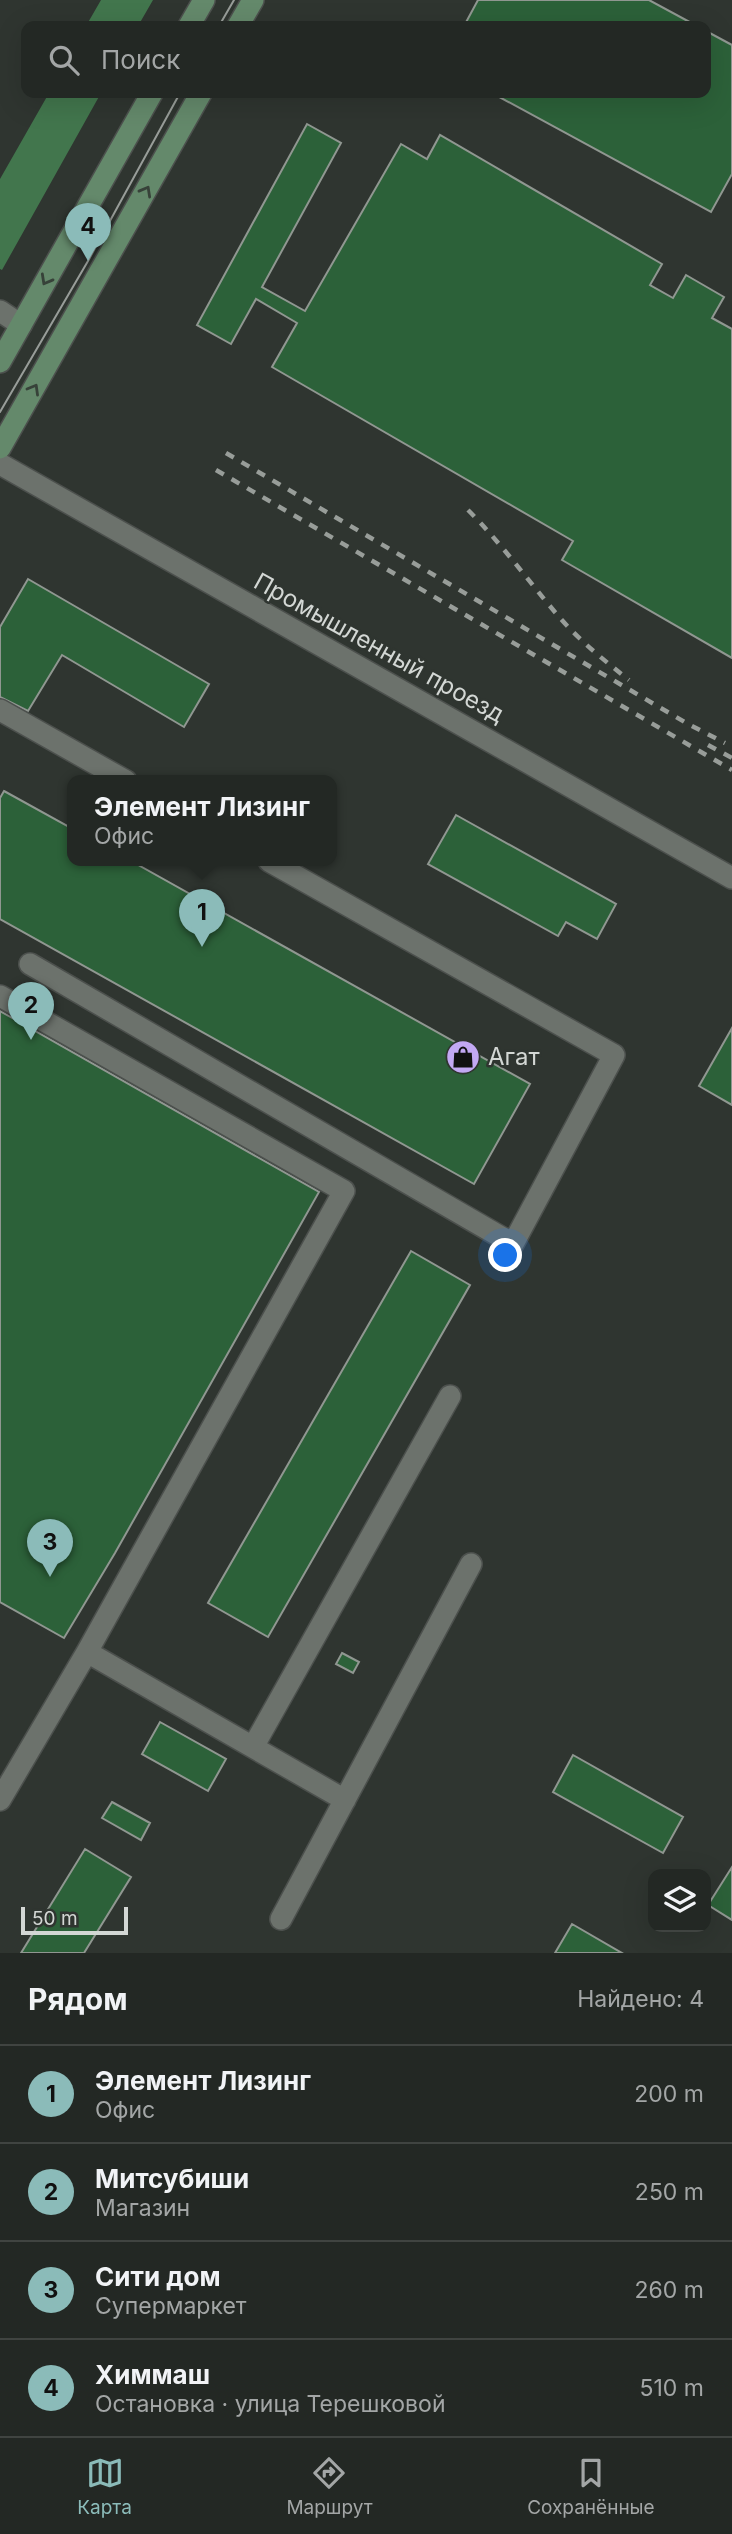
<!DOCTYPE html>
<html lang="ru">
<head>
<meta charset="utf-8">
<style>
  :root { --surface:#232824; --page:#2f3431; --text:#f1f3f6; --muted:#a3a6a6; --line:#404441; --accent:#8bbbb9 }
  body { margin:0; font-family:Inter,sans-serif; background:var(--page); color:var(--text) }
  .controls { position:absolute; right:21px; bottom:21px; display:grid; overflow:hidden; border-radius:14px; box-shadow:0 7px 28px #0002 }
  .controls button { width:63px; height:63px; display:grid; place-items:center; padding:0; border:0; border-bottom:2px solid var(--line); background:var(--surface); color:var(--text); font:35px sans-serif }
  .scale { position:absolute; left:21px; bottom:18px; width:107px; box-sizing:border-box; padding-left:7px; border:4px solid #d3d7d4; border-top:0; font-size:19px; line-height:24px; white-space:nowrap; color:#d3d7d4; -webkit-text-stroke:5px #2f3530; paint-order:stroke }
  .you { position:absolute; left:506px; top:1256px; width:24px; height:24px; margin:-18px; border:5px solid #fff; border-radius:50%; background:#1a73e8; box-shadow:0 0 0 10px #1a73e833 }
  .badge { display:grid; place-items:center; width:46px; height:46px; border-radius:50%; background:var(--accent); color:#111; font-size:23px; font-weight:700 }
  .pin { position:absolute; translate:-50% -58px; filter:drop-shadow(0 2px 4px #0008) }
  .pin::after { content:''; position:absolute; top:37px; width:24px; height:21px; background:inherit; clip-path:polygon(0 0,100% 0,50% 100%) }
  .popup { position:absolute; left:67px; top:775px; width:270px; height:91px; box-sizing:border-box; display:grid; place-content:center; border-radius:14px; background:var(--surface); filter:drop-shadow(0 2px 5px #0005); font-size:23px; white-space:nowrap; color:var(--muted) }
  .popup b { font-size:26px; color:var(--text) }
  .popup::after { content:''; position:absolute; left:50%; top:100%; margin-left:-14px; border:14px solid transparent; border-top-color:var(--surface) }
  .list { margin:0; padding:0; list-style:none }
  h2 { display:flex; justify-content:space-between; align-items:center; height:91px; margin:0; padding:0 28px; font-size:30px }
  h2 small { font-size:23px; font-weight:400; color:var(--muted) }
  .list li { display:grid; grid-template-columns:46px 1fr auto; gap:21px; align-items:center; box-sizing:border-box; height:98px; padding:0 28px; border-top:2px solid var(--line) }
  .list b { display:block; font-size:26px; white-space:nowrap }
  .list p { margin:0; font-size:23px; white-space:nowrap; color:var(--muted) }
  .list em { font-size:23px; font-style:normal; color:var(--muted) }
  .icon { flex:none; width:38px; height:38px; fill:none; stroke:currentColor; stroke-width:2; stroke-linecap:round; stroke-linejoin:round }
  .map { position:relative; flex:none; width:732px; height:1953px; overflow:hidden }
  .search { position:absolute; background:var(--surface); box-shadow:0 7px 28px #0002; left:21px; right:21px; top:21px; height:77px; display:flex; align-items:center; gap:18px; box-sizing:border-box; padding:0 24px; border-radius:14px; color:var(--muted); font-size:26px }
  .sheet { height:483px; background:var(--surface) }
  nav { display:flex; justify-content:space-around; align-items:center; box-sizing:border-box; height:98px; border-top:2px solid var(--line); background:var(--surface); font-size:19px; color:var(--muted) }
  nav a { display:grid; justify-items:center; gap:4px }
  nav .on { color:var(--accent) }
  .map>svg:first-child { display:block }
  .forest { fill:#42764d }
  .building { fill:#2c6139; stroke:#909791; stroke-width:2 }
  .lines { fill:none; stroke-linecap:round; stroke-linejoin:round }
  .minor-casing { stroke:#4c504d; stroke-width:24 }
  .major-casing { stroke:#4c504d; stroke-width:24 }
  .minor { stroke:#6c726c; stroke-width:21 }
  .major { stroke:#64896b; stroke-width:21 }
  .tram { stroke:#989d99; stroke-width:2 }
  .rail { stroke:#989d99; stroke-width:4.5; stroke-dasharray:9 9; stroke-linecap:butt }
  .oneway { stroke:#374239 }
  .labels { text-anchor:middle; stroke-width:5; stroke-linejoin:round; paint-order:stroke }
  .street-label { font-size:24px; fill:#d3d7d4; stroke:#2f3530 }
  .poi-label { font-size:24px; fill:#d3d7d4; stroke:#2f3530; text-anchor:start }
</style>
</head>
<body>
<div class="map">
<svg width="732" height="1953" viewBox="0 0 732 1953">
  <rect width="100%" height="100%" fill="#2f3530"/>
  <path class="forest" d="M101,0h52l-15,26h-52z
    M49,93h52l-99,177 -2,-1v-90z"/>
  <path class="building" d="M478,0h171l48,26h-233z
    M706,31l26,14v129l-21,38 -219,-119h214z
    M307,124l34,19 -79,144 43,24 96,-167 26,15 13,-24 222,129 -12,21 23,13 13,-23 38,22 -12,21 20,11v329l-170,-98 11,-19 -301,-174 25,-44 -41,-24 -25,45 -34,-19z
    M28,579l181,105 -25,43 -122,-72 -34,56 -28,-14v-70z
    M4,791l69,38v32h58l399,223 -56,100 -474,-265v-121z
    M456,815l160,89 -19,35 -31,-17 -8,14 -130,-72z
    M0,1011l319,181 -204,361 -51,85 -64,-36z
    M732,1028v77l-33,-19z
    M411,1251l59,34 -202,352 -60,-34z
    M342,1653l17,9 -6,11 -17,-9z
    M160,1722l66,37 -18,32 -66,-37z
    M573,1755l110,62 -20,36 -110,-61z
    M112,1802l38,21 -9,17 -39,-22z
    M85,1849l46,28 -47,76h-63z
    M732,1867v53l-24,-15z
    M572,1924l50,29h-67z"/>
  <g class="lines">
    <g class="minor-casing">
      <path id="minor" d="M0,311l21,14
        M0,464l732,414
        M0,710l126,71
        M30,964l483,280 101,-189 -345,-194
        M0,996l344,195 -257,461 -87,148
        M87,1652l258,148
        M253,1747l197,-351
        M281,1919l190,-355"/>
    </g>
    <g class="major-casing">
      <path id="major" d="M189,26l15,-26
        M238,26l15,-26
        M0,362l152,-269
        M0,448l201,-355"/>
    </g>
    <use href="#minor" class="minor"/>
    <use href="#major" class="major"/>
    <path class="tram" d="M219,26l15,-26
      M0,412l88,-151 92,-168"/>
    <path class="rail" d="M226,453l462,271 37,19
      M216,470l516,300
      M468,510c34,34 61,72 92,108 21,24 45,43 69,62
      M708,745l24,13"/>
  </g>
  <defs><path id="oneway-chevron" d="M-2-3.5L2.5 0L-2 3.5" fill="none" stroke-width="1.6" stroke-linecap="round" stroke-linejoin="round" transform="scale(1.75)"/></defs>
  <g class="oneway">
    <use href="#oneway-chevron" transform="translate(146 191) rotate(-61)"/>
    <use href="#oneway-chevron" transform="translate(46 280) rotate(119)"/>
    <use href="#oneway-chevron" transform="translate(34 389) rotate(-60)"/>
  </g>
  <defs>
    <g id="shop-disc" transform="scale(1.75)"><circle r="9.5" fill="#c2a8f3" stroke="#2f3530"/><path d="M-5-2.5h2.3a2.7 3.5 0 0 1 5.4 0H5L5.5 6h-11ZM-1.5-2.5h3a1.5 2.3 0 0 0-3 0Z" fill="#111"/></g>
  </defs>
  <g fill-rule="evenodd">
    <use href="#shop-disc" x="463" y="1057"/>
  </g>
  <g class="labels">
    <g class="street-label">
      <text transform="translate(379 648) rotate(29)" y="8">Промышленный проезд</text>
    </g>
    <g class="poi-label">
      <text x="488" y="1065">Агат</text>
    </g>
  </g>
</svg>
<div class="controls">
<button><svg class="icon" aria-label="layers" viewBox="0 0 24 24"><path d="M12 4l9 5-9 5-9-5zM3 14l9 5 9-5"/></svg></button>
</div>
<div class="scale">50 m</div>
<div class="you"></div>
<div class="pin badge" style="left:202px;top:947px">1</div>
<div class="popup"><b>Элемент Лизинг</b>Офис</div>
<div class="pin badge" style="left:31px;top:1040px">2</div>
<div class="pin badge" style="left:50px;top:1577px">3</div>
<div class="pin badge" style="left:88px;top:261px">4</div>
<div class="search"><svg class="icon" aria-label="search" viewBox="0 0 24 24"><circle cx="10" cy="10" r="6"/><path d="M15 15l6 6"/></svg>Поиск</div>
</div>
<section class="sheet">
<h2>Рядом<small>Найдено: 4</small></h2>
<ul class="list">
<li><span class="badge">1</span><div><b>Элемент Лизинг</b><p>Офис</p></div><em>200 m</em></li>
<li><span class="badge">2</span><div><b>Митсубиши</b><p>Магазин</p></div><em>250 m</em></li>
<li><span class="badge">3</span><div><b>Сити дом</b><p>Супермаркет</p></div><em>260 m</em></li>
<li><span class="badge">4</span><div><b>Химмаш</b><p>Остановка · улица Терешковой</p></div><em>510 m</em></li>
</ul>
</section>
<nav>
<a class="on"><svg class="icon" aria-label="map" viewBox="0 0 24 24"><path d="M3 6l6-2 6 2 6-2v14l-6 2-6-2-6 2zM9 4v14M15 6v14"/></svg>Карта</a>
<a><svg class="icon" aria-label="directions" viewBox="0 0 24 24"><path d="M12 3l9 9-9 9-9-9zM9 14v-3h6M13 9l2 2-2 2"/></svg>Маршрут</a>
<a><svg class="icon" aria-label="saved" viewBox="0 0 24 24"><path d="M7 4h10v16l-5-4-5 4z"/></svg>Сохранённые</a>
</nav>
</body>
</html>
